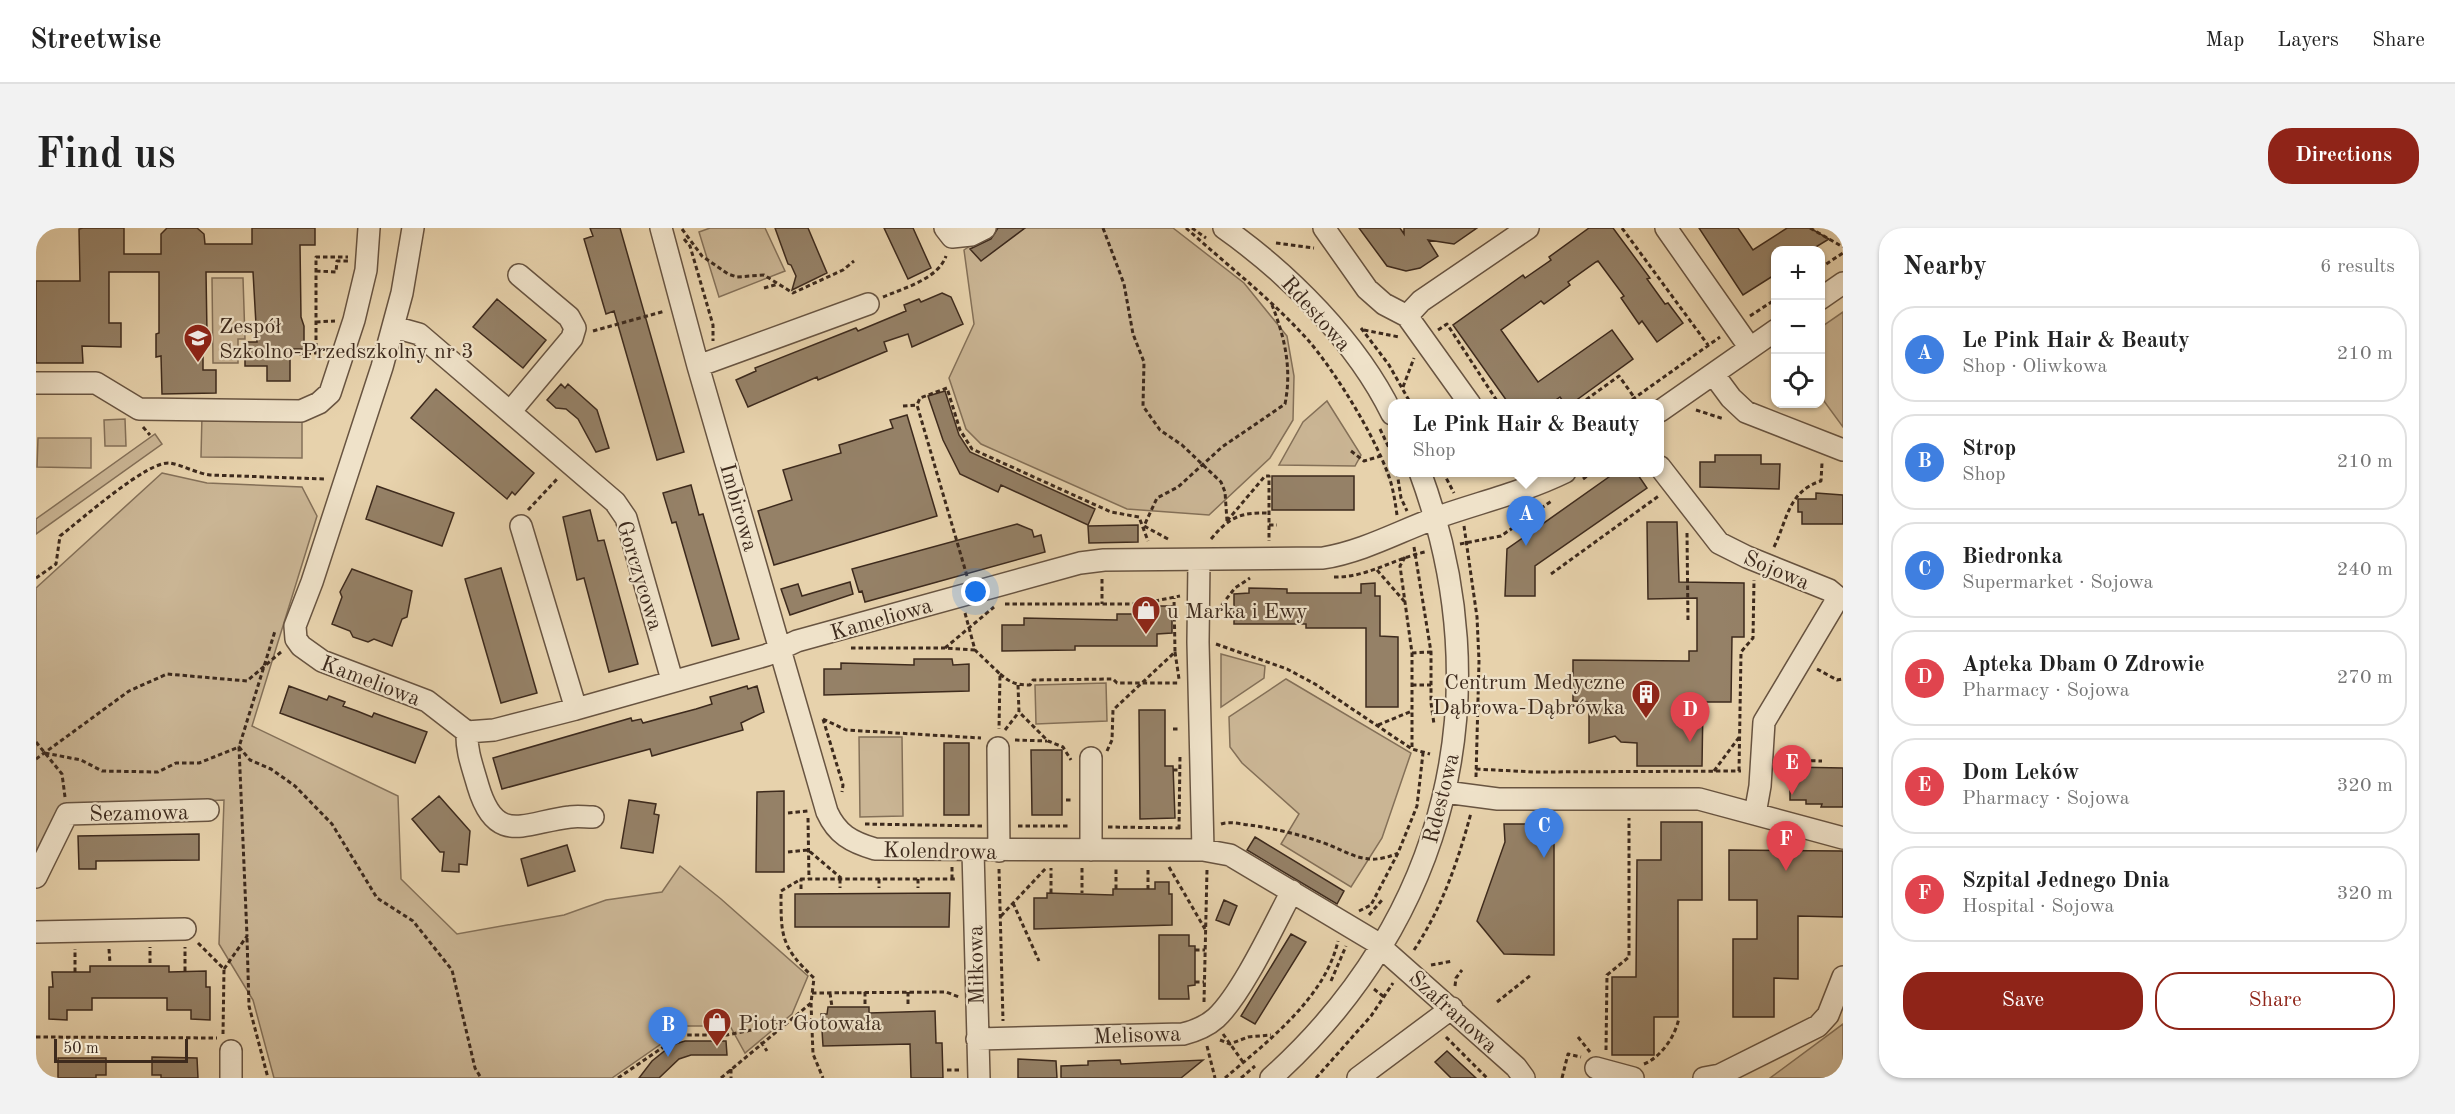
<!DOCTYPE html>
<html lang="en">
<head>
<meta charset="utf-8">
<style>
  :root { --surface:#fff; --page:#f2f2f2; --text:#222; --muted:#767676; --line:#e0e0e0; --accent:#8f2418 }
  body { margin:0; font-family:"Old Standard TT",serif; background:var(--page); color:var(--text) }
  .controls { position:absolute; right:18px; top:18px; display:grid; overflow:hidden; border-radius:12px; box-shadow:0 2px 4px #0004 }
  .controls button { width:54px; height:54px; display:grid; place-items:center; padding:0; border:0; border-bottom:2px solid var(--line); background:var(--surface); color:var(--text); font:30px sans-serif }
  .scale { position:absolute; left:18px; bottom:15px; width:134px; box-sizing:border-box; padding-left:6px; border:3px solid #3d2a1d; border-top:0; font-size:16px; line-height:21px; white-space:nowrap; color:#3d2a1d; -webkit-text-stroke:4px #efe2c9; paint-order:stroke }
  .you { position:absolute; left:940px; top:364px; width:21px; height:21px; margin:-15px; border:4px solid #fff; border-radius:50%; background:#1a73e8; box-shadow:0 0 0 9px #1a73e833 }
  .badge { display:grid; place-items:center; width:39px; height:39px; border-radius:50%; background:var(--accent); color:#fff; font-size:20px; font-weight:700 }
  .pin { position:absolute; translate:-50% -50px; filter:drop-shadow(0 2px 3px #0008) }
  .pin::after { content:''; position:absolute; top:32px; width:21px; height:18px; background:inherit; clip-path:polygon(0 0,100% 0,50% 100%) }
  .popup { position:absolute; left:1352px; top:171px; width:276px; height:78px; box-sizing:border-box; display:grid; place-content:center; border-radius:12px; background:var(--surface); filter:drop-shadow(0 2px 4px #0005); font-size:20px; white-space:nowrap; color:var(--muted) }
  .popup b { font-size:22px; color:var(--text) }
  .popup::after { content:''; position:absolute; left:50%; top:100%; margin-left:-12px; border:12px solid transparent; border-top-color:var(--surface) }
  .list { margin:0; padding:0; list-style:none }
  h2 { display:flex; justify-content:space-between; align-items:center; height:78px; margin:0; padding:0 24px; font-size:26px }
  h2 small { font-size:20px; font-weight:400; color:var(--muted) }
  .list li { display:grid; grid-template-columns:39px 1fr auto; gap:18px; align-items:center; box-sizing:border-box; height:96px; margin:0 12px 12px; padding:0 12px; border:2px solid var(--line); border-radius:24px }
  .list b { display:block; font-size:22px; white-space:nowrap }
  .list p { margin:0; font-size:20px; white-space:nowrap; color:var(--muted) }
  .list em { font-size:20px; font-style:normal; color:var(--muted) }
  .actions { display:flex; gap:12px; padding:18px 24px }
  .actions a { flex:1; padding:14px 0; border:2px solid var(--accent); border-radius:24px; text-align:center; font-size:21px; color:var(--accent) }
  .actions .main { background:var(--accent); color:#fff }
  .icon { flex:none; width:33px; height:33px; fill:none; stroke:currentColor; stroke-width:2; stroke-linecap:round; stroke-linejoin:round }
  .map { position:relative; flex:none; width:1807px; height:850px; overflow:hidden; border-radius:24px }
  header { display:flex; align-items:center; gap:36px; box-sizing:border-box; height:84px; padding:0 30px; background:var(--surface); border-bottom:2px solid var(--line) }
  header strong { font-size:28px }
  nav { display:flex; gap:33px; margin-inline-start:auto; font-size:21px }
  .intro { display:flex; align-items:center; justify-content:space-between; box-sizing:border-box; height:144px; padding:0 36px }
  h1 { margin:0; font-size:42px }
  .button { padding:15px 27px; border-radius:24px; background:var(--accent); color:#fff; font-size:21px; font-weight:700 }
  main { display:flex; gap:36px; padding:0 36px }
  aside { flex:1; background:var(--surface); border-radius:24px; box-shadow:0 2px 4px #0004 }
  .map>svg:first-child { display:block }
  .green { fill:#cab594; stroke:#847058; stroke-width:1.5 }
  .building { fill:#958167; stroke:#3d2a1d; stroke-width:1.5 }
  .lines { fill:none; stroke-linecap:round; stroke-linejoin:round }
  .minor-casing { stroke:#685441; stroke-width:24 }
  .path { stroke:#3d2a1d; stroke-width:3; stroke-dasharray:4.5 3; stroke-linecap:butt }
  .minor { stroke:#efe2c9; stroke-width:21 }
  .labels { text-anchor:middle; stroke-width:4.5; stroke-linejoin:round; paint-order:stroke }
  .street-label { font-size:22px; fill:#3d2a1d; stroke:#efe2c9 }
  .poi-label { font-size:22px; fill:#3d2a1d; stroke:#efe2c9; text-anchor:start }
</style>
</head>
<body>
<header>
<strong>Streetwise</strong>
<nav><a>Map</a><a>Layers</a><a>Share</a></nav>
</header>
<div class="intro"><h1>Find us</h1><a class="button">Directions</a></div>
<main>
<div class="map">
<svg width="1807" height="850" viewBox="0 0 1807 850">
  <rect width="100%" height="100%" fill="#e7d2ac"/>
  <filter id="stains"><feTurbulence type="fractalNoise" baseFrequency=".00333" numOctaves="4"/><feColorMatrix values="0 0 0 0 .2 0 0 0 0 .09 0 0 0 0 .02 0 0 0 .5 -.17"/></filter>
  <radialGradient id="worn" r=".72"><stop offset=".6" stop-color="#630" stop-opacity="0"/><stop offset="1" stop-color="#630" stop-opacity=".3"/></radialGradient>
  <path class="green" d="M674,0h55l20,43 -66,26 -20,-65z
    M960,0h177l71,55 43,53 7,40 -1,44 -23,38 -61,57 -82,-6 -146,-65 -15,-15 -17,-51 25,-54 -10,-74z
    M176,50h31l2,61h-7v24h-25z
    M1807,84v115l-22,-30 -1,-69z
    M1291,173l34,54 -6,11 -76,-1 24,-43z
    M166,187l100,1v42l-101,-1z
    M89,191l1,27h-21l-1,-26z
    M119,206l7,10 -126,90v-15z
    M2,210h53v30l-54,-1z
    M126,245l45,10 95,4 15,29 -65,210 146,70 3,83 56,55 107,-19 42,-15 56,-8 18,-26 41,33 87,77 -16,38 -47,39 -15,-27h-43l-75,52h-338l-21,-78 -34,-56 5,-144 -162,7 -26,49v-268z
    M1185,426l44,12 -1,12 -43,29z
    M1250,451l125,74 -29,85 -31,49 -70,-43 18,-30 -57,-51 -12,-16 -1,-30z
    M1070,455l1,38 -71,3 -1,-39z
    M823,509h43l1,79 -43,1z
    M1807,796v54h-73z"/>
  <path class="building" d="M47,0h41v26h37v-20l6,-6h30l7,6 1,10h47v-16h63v17h-15l1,72 3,9v23h-14v32h-23v-15h-22v-24h12l-4,-70h-47l1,62h-4v36h13v23l-54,1 -1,-38 -5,1v-23l3,-1v-61h-50v51h12v24l-39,-1 1,17h-47v-82h44l-1,-52z
    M554,0h30l64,224 -27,8 -43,-149 -8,3 -22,-75 9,-3z
    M739,0h33l19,45 -35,17 4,-14 -5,-11 -3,-1z
    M848,0h29l18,40 -23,11z
    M962,0h27l-44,33 -11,-12 21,-10z
    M1323,0h41l4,6v-6h73l-23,16 -26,-4 10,16 -18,12 -14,3 -19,-5z
    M1553,0h24l37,50 -3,1 18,25 3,-1 15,20 -26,19 -15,-21 -3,3 -18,-26 3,-2 -26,-35 -2,1 -28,20 2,3 -26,19 -3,-3 -40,29 37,52 74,-52 21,29 -62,45h-6l-5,-7 -10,7h-41l-56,-79 70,-50 2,3 26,-18 -2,-3z
    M1663,0h39l15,22 34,-22h23l19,11 -18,11h-35v24l-33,21z
    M906,65l9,4 12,27 -51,23 -4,-13 -24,8 3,9 -69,29 -1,-3 -69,30 -12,-27 20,-9 -1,-3 101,-40 2,3 48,-20 -2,-6 15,-6 2,3z
    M461,71l49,41 -23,28 -50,-41z
    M525,156l4,4 3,-4 29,26 12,38 -13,4 -18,-33 -12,-10 -10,-1 -9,-8z
    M400,161l98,84 -19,22 -3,-3 -5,7 -96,-81z
    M909,163l14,44 11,17 125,57 -7,16 -87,-40 -3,7 -38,-18 -17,-34 -15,-44z
    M871,187l30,101 -163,49 -16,-54 34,-11 -9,-30 58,-17 -2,-8 54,-17 -3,-8z
    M1679,227h46v9h19l-1,25 -79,-2v-25h15z
    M1580,244h20l11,16 -112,78v30h-30l2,-47z
    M1236,248h82v34h-82z
    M655,257l8,30 4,-1 36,125 -27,7 -36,-124 -4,1 -9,-30z
    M341,258l77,27 -12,33 -76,-27z
    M1780,265l27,2v29h-41v-12h-4v-13h18z
    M554,282l8,31 6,-1 34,124 -29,8 -25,-94 -7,2 -14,-63z
    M1611,294h30l2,60 65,1v54h-12l-1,65h-28l-1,64h-65v-23l-16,-1 -6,-6 -26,7v-41l-16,-1v-41l116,1v-10h8v-53l-49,1z
    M981,296l15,6 2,7 7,-2 4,17 -180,50 -3,-11 -3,1 -7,-23z
    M1102,297v17l-49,1 -1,-17z
    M465,340l36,125 -36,10 -36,-124z
    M316,341l60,22 -5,26 -5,2 -10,27 -18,-7 -6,3 -15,-5 -3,-6 -18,-7 10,-27 -2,-5z
    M814,354l3,12 -63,21 -9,-26 17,-5 4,12z
    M1339,355v13h5v40l18,1v70h-32v-79h-60v-4h-72v-30l15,-1v-5l38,1v4h74v-9z
    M1109,378h27v27l-15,1v12h-82v4l-73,1v-26h22v-7l93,2v-6h22v-3l6,-1z
    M878,431h38l1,6 16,-1v27l-145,4v-26h17v-6l73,2z
    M253,458l38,14 2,-4 16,6 -2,4 14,5 15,6 2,-4 53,19 -12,31 -135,-50z
    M711,458l1,3 9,-3 7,26 -23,11 2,7 -91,26 -2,-7 -148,40 -9,-31 138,-40 1,3 9,-2 2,4 53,-14 16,-5 -2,-7z
    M1103,482h26v56h8l2,52 -35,1z
    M908,515h25v72h-25z
    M995,522h31v65h-30z
    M1754,539l53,1v39h-22l1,-3h-16v-4h-16z
    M748,563v81h-28l1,-80z
    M403,568l31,35 -3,34 -8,-1v8l-17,-1 2,-19h-4l-28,-33z
    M593,572l27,4 -2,10 5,1 -6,38 -32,-5z
    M1625,594h41v78h-24v117h-24v38h-42v-78h24l1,-117h24z
    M1468,596h50v131l-50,-1 -27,-33 28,-79z
    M163,606v26l-103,1v8h-17l-1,-33z
    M1219,609l89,54 -7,13 -90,-54z
    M531,617l8,26 -47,15 -7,-27z
    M1693,622l114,1v66l-45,-1v63l-24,-1v39h-41v-78h24v-39h-28z
    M1119,654h14v12h3v31l-138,4v-31h13v-5l66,2v-6h42z
    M914,665l-1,34h-154v-33z
    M1188,672l13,6 -8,19 -13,-5z
    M1255,706l15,8 -51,82 -14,-8z
    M1123,707h30v11h6v39l-7,1 1,13h-30z
    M54,738h79v6l37,-1v16h4v33l-19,-1v-9h-24v-12h-75v12h-25v10l-18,-1v-32h4l-1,-15h38z
    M792,779h41v6l66,-2 1,32h6l1,35h-32l-1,-34 -87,2 -2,-32h6z
    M649,813h41l1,14h-36l-12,4 -20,19h-20l13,-17 20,-16z
    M1411,823l29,27h-25l-16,-16z
    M116,829l45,1 1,20h-37v-3h-9z
    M22,830h48v17h-10v3h-38z
    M982,831l38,2 1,17h-39z
    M1084,832l1,4 82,-4 -22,18h-120v-12l27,-1v-4z"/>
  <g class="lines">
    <g class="minor-casing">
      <path id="minor" d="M377,0l-11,65 -20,74 -70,215 -17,44 1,13 5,7 21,15 105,40 40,31 27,-2 82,-21 191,-54 30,-14 283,-78 24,-3 219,-2c43,-7 80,-29 121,-43 41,-14 82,-24 121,-43
        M625,0l37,138 129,446c10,22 24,30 48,37l328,1 27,5 144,86 142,126 8,11
        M909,0l7,9 19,-2 14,-7
        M1188,0c65,46 133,114 168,186
        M1288,0l43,61 17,15 23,12 63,88
        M1630,0l84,120
        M1784,71l23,-16
        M1371,88l14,-15 107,-73
        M358,99l25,7 196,168 11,16 46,162
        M662,138l170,-62
        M1678,147l17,23 15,14 97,38
        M0,155h60l43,26 162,2 18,-8 11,-10 24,-73 12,-50 3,-42
        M1624,183l116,-81
        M474,184l62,-74 3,-10 -6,-11 -50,-42
        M1624,239l59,76 28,14 82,33 6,5v8l-71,119 -4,64 -5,28
        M485,298l55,183
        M1163,333l-1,81 5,208
        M431,504c-1,19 6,36 11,54 18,61 47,36 92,31 7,-1 15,0 23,0
        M962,520l1,103
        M1409,564l53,7h201l144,39
        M1055,622v-92
        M937,623l6,227
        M0,649l31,-63 141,-4
        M0,704l149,-3
        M941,811l206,-5c12,-3 23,-7 33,-16 26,-24 58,-93 76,-127
        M195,823v27
        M1560,840l37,10
        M1235,850c177,-159 231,-383 149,-606
        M1322,850l94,-70
        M1668,850l16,-3 98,-49 10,-11 15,-38"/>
    </g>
    <path class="path" d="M1067,0l21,56 9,50 11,28 -1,44 17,24 22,15 39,37 4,10 2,29
      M1150,0c41,37 85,71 122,112 28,33 65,93 80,134 5,13 7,27 9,41
      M1156,0l14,10
      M1586,0l86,117
      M1774,0l33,19
      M646,1l20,27 26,18 9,3 27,-2 29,18 50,-23 11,-9
      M648,11l6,7 23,79v16
      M1240,15l38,5
      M1784,40l23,-15
      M280,43l20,1 1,-11h11
      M728,60l14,-4
      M847,69c21,-9 55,-18 63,-41
      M1714,88l26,-17
      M280,94l19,-1
      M1325,100l28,37 22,39
      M1328,102l35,7
      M1402,102l9,-6 52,80
      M557,103l72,-20
      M263,126l17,-1v-96h32
      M1367,159l11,-29
      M1544,176l39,-28 15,21
      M1590,176l94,-67
      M867,178l14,-1
      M1660,182l28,9
      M107,199l7,8
      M1344,201l12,25
      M1315,223l13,10 17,-5
      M1361,244l4,26 6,13
      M1407,244l11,21
      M1547,251l9,-7
      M492,282l30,-32
      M1191,293l38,-45h4v65
      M1233,297h8
      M1428,298l13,91 2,44 -3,116
      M1651,305l1,89
      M1132,311l-24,-13 13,-28 21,-11 44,-40 63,-43c7,-35 0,-66 -13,-99
      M1175,311c18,-22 30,-27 58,-26
      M1424,316l41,-8 52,-36
      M1378,319l17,105v51l3,21
      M1738,319c13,-26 14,-56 47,-66l1,-18
      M1369,329l-5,9 12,87v96
      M1341,342l27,31
      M1515,346l109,-79
      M931,348l-50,-171 3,-7 27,-10 13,42 12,19 139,63 28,5 9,24
      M1298,349c32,1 59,-18 91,-25
      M0,350l20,-14 4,-28c21,-16 88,-76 110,-73 12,2 26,10 40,12l115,4
      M1066,351v25
      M969,376h135l40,-8
      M1181,383l18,-23 15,-10
      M929,385l10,37 25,24 -1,55
      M1180,416l71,25 28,15 97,65 18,5
      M815,420h94
      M939,422l-30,-2 49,-41
      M1139,424l4,27
      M1376,425l19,-1
      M1781,441l20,11 6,-1
      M964,446c11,9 16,11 30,11l3,-5 80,-1 4,4h63
      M982,457l1,27 29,29 15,6 8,13
      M1376,457h19
      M787,491l20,66 -1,7
      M787,491l23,11 135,8
      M1342,497l34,-14
      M1137,501h7
      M969,502l14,-18
      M979,512l32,1
      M0,514l26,32 3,23
      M1071,523l5,-11 1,-30 62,-58 -1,-54
      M9,525l36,7 21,11 56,1 18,-9h23l40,-16 11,13 21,9 24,17 37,38 45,74 36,23 39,49 23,98 6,10
      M0,531l93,-68 38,-17 80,7 34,-29
      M1745,532l41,1
      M1768,533l1,-8
      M1440,541l57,3 208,-1
      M1137,542h7
      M1678,543l26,-35
      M1703,543l2,-119 12,-14 1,-58
      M1030,572h7
      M752,585l20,-2
      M772,590l1,61
      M829,596l117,2
      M1185,596c9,-3 19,0 28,1 23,3 49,9 72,17 30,10 43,26 77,11
      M982,598h50
      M1072,599l75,1
      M1143,601l1,-74
      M752,624l20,-2 33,28
      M1133,639l36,62
      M1046,640v25
      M963,641l4,152
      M1112,642v19
      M804,651v9
      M843,651v9
      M882,651v9
      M916,651v-13
      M765,661v-10
      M1080,661v-22
      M1015,665v-25
      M977,675l26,58
      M1323,683l12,-6 27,-52 19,-47 6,-53
      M1333,687l13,-15
      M965,688l45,-48
      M211,710l2,68 19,72
      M162,715l26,26 -1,65
      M73,721l1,14
      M1159,722h10
      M1378,722c28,-42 44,-89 57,-137
      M114,735v-16
      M1395,737l22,-4
      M188,741l23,-33 -8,-189 36,-116
      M149,743v-24
      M39,744v-23
      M1295,753l15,-35
      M1159,754h9
      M1419,758l1,-8 6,-8
      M1338,761l10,8
      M829,764v15
      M872,764v13
      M776,765l134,-1 13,5
      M794,765l2,14
      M1168,774l3,-132
      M1461,774l34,-27
      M775,775l2,51 10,24
      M1187,806l20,28
      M0,809l181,1
      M1410,809l41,41
      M1542,809l12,15
      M1184,812l10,4 18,-7 23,-2
      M725,814l6,9
      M1171,818l8,32
      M1570,822l1,-75 22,-18v-139
      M1608,836c17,-7 31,-27 35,-46
      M695,841v9
      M911,842h12
      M582,850l63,-43h46l54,-11
      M685,850l90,-75 3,-25c-34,-32 -33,-43 -33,-87l20,-12h155
      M1189,850c43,-37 100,-80 113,-137
      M1205,850l14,-12
      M1280,850l55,-62 22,-33
      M1526,850l6,-24 13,3"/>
    <use href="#minor" class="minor"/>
  </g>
  <defs>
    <g id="school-pin" transform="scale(1.5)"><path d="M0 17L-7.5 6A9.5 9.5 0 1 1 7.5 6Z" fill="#8f2418" stroke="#efe2c9"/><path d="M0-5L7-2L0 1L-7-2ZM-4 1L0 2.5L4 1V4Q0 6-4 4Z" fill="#fff"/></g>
    <g id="shop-pin" transform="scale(1.5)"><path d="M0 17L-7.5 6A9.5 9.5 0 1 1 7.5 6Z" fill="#8f2418" stroke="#efe2c9"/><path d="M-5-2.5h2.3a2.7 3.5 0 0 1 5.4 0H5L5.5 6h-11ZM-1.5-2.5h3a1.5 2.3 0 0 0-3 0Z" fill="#fff"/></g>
    <g id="building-pin" transform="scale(1.5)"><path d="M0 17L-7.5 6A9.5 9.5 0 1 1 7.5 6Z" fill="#8f2418" stroke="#efe2c9"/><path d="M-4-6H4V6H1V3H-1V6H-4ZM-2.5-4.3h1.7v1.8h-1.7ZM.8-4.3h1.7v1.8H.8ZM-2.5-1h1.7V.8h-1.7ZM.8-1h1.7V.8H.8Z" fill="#fff"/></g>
  </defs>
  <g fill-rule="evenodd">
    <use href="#school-pin" x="162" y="110"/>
    <use href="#shop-pin" x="1110" y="382"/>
    <use href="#building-pin" x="1610" y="466"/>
    <use href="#shop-pin" x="681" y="794"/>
  </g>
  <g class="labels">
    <g class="street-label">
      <text transform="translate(1281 85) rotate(48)" y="8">Rdestowa</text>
      <text transform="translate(704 279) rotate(74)" y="8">Imbirowa</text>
      <text transform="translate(1741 341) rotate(23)" y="8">Sojowa</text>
      <text transform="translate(605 347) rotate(73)" y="8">Gorczycowa</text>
      <text transform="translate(845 390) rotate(-16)" y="8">Kameliowa</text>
      <text transform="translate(335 452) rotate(21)" y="8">Kameliowa</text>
      <text transform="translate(1404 570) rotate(-76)" y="8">Rdestowa</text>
      <text transform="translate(103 584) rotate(-1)" y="8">Sezamowa</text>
      <text transform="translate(904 622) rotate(1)" y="8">Kolendrowa</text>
      <text transform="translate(939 737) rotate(-91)" y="8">Miłkowa</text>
      <text transform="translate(1418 783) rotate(42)" y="8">Szafranowa</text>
      <text transform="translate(1101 806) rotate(-2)" y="8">Melisowa</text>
    </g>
    <g class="poi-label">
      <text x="183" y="105">Zespół<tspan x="183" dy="25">Szkolno-Przedszkolny nr 3</tspan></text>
      <text x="1131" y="390">u Marka i Ewy</text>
      <text x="1589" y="461" text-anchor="end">Centrum Medyczne<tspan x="1589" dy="25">Dąbrowa-Dąbrówka</tspan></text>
      <text x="702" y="802">Piotr Gotowała</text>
    </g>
  </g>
  <rect width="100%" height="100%" filter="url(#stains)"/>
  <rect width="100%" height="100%" fill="url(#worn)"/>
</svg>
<div class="controls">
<button>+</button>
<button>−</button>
<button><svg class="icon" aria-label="locate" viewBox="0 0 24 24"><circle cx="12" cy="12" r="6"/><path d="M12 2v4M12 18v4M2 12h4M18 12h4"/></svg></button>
</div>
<div class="scale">50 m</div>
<div class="you"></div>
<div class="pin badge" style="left:1490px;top:318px;background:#3f7fe0">A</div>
<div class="popup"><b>Le Pink Hair &amp; Beauty</b>Shop</div>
<div class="pin badge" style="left:632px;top:829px;background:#3f7fe0">B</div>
<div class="pin badge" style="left:1508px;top:630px;background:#3f7fe0">C</div>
<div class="pin badge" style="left:1654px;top:514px;background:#e0444e">D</div>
<div class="pin badge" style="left:1756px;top:567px;background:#e0444e">E</div>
<div class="pin badge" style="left:1750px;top:643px;background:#e0444e">F</div>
</div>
<aside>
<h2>Nearby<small>6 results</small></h2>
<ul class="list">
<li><span class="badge" style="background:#3f7fe0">A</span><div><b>Le Pink Hair &amp; Beauty</b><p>Shop · Oliwkowa</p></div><em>210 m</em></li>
<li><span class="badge" style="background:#3f7fe0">B</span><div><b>Strop</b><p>Shop</p></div><em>210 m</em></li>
<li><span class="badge" style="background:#3f7fe0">C</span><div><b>Biedronka</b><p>Supermarket · Sojowa</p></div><em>240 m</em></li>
<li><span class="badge" style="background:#e0444e">D</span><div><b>Apteka Dbam O Zdrowie</b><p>Pharmacy · Sojowa</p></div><em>270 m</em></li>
<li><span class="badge" style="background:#e0444e">E</span><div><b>Dom Leków</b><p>Pharmacy · Sojowa</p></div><em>320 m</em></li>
<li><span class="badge" style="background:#e0444e">F</span><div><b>Szpital Jednego Dnia</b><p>Hospital · Sojowa</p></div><em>320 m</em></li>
</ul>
<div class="actions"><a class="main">Save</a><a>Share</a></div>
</aside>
</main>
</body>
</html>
